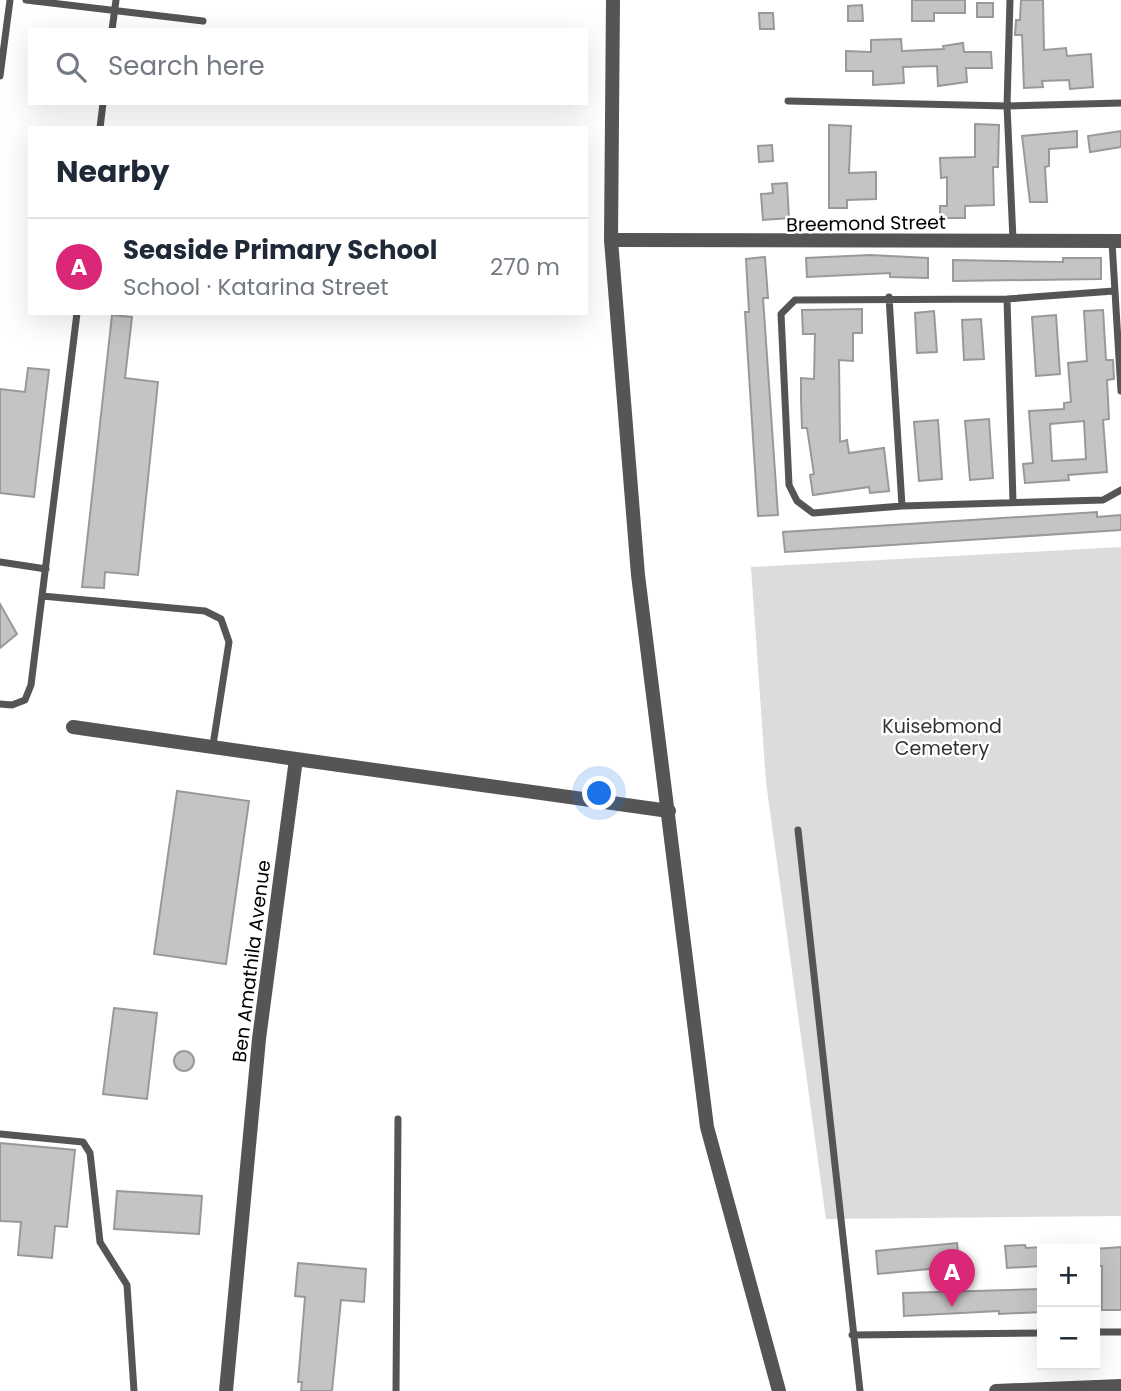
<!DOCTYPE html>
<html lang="en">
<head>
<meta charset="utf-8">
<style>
  :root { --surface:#fff; --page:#f2f2f3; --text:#1f2937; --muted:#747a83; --line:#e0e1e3; --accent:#db2777 }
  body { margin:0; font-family:Poppins,sans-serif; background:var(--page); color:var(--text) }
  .controls { position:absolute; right:21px; bottom:21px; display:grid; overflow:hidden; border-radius:0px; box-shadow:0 7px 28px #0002 }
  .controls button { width:63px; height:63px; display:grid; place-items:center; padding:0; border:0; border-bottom:2px solid var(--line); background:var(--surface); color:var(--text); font:35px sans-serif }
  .you { position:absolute; left:600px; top:794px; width:24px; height:24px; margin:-18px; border:5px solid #fff; border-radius:50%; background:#1a73e8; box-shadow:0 0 0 10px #1a73e833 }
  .badge { display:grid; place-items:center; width:46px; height:46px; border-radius:50%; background:var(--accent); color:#fff; font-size:23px; font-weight:700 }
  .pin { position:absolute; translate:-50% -58px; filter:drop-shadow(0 2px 4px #0008) }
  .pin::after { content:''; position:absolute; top:37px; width:24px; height:21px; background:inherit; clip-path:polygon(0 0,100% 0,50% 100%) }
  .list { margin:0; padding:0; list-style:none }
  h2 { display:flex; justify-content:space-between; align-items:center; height:91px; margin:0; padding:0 28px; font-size:30px }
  h2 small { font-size:23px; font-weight:400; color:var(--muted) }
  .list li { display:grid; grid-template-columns:46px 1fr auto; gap:21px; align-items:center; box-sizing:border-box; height:98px; padding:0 28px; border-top:2px solid var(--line) }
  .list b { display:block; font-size:26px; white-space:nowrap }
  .list p { margin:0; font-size:23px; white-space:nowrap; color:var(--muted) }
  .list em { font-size:23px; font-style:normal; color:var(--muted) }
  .icon { flex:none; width:38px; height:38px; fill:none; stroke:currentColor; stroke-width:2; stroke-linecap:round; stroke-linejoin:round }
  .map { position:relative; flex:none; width:1121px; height:1391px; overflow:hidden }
  .search { position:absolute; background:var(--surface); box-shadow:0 7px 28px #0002; left:28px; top:28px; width:560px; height:77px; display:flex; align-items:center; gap:18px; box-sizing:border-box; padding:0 24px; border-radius:0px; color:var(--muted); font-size:26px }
  .panel { position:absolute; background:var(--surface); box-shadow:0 7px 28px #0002; left:28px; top:126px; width:560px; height:189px; border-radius:0px }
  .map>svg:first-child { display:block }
  .green { fill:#dcdcdc }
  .building { fill:#c4c4c4; stroke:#999; stroke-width:2; fill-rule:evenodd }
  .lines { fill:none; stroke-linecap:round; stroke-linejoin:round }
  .service { stroke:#555; stroke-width:7 }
  .minor { stroke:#555; stroke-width:14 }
  .tertiary { stroke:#555; stroke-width:14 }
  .labels { text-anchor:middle; stroke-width:5; stroke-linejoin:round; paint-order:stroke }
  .street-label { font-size:19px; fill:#000; stroke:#fff }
  .park-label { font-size:19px; fill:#333; stroke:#fff }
</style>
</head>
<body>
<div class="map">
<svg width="1121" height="1391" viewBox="0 0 1121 1391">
  <rect width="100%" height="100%" fill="#fff"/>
  <path class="green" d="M1121,547v669l-295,3 -60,-437 -15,-215z"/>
  <path class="building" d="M912,0h53v13h-31v8h-22z
    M1021,0h22l1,50 22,-2 1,8 24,-2 2,33 -23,2 -1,-9 -27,1 1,6 -19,1 -2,-53h-7l1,-15h4z
    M977,3h16v14h-16z
    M862,5l1,16h-15v-15z
    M759,13h14l1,16h-14z
    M901,39l1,12 42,-2 -1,-3 20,-3 1,9h27l1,16h-26l1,14 -29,4 -1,-20 -34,1 1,16 -31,2v-14h-27v-20l25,1v-12z
    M975,124l24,1 -1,42h-5l1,38 -29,1v12h-25v-12h7v-29l-6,1 -1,-20 35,-1z
    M829,125l22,1 -2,47 27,-1v27l-29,1v8h-18z
    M1077,131v16l-28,2v17l-4,1 2,35h-17l-8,-66z
    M1121,131v16l-31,5 -2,-16z
    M772,145l1,16 -14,1 -1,-16z
    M787,183l2,35 -26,2 -2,-26 12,-1 -1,-9z
    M870,255l58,3v20l-38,-1v-4l-83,4 -1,-19z
    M765,257l3,41h-5l15,217 -20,1 -13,-204h4l-3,-53z
    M1063,258h38v21l-148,2v-21l110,2z
    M862,309v24h-9v28l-14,-1 1,82 7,-2 2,13 35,-5 5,43 -19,2 -1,-6 -56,8 -3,-20 4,-1 -7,-46h-5l-1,-29v-21l13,1 1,-45h-12l-1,-24z
    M1103,310l3,50h7l1,19 -7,1 2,39 -6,1 4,52 -39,3 1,5 -44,3 -2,-19 10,-1 -4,-52 35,-2v-6l7,-1 -3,-39 19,-2 -3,-50zM1084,421l2,38 -34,2 -2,-37z
    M934,311l3,41 -20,1 -2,-40z
    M112,315l20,2 -7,61 33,4 -20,193 -33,-3 -1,16 -22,-1z
    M1056,315l4,59 -24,2 -4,-59z
    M981,319l3,40 -20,1 -2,-40z
    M28,368l21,2 -15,127 -34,-4v-104l25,3z
    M989,419l4,59 -23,2 -5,-59z
    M938,420l4,59 -23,2 -5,-59z
    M1097,512v5l24,-2v15l-336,22 -2,-20z
    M0,604l17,30 -17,14z
    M177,791l72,10 -23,163 -72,-10z
    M114,1008l43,5 -10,86 -44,-5z
    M174 1061a10 10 0 1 1 20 0a10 10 0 1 1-20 0Z
    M0,1143l75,7 -8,77 -12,-1 -3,32 -34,-3 3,-33 -21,-1z
    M117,1191l85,5 -3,38 -85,-5z
    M957,1243l3,23 -82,8 -2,-23z
    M1025,1245l1,3 16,-1v19l-35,2 -2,-22z
    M1121,1247v63h-19v-44h-7v-17z
    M298,1263l68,6 -2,33 -23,-2 -9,91h-31l1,-9h-4l7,-85 -10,-1z
    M1042,1289v23l-43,2v-3l-95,5 -1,-23z"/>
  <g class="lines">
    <path class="service" d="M26,0l177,21
      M1010,0l-3,106 6,134
      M112,30l4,-30
      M0,76l10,-76
      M788,101l219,5 114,-3
      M100,128l3,-25
      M1112,242l9,149
      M1114,291l-107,8 -212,1 -14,14 8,171 8,16 16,12 89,-7 201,-6 18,-10
      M889,297l13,209
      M1007,299l6,203
      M0,562l46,7
      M42,596l163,15 16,8 8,23 -16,103
      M0,704l12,1 13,-5 6,-15 46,-372
      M798,830l62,561
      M0,1134l83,8 7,11 10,89 27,43 7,106
      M1095,1332h26
      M852,1335l190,-2
      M396,1391l2,-272"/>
    <path class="minor" d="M611,240l510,1
      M73,727l223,32 -37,280 -33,352
      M296,759l373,52"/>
    <path class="tertiary" d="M613,0l-2,240 27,335 69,552 72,264
      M996,1391l125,-5"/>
  </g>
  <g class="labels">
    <g class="street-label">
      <text transform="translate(866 223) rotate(-1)" y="7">Breemond Street</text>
      <text transform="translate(251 961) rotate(-83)" y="7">Ben Amathila Avenue</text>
    </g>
    <g class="park-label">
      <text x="942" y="733">Kuisebmond<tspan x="942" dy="22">Cemetery</tspan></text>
    </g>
  </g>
</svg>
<div class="controls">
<button>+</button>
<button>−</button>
</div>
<div class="you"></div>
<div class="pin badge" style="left:952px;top:1307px">A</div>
<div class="search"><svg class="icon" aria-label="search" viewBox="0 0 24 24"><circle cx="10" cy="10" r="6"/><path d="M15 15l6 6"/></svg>Search here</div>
<section class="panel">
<h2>Nearby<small></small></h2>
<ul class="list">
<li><span class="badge">A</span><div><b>Seaside Primary School</b><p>School · Katarina Street</p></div><em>270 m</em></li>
</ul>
</section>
</div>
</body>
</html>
